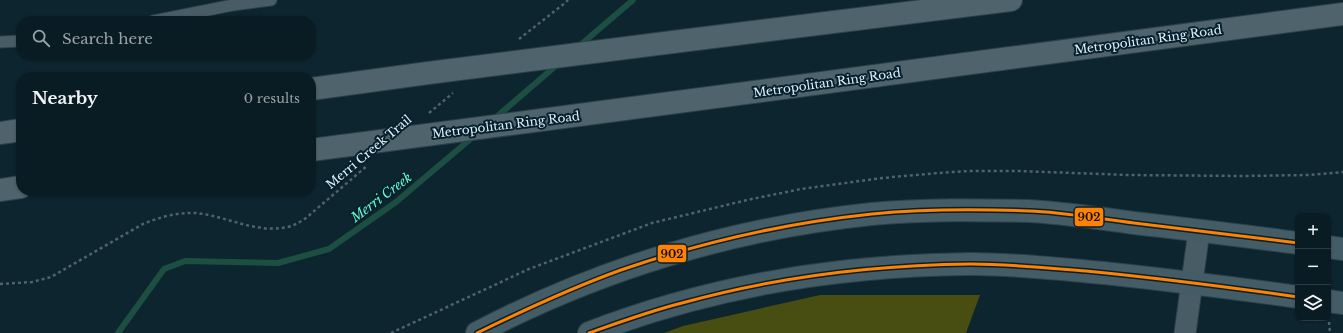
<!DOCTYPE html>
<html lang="en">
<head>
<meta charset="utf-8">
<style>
  :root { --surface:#0a1c23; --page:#182930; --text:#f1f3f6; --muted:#99a1a6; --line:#2a3a41 }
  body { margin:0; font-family:"Libre Baskerville",serif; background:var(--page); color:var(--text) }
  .controls { position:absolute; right:12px; bottom:12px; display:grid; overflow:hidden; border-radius:8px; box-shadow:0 1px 3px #0004 }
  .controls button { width:36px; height:36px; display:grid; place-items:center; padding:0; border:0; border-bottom:1px solid var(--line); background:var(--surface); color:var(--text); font:20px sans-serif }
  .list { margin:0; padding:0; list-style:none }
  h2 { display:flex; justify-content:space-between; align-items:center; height:52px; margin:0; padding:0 16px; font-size:17px }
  h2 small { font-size:13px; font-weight:400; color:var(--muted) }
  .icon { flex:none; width:22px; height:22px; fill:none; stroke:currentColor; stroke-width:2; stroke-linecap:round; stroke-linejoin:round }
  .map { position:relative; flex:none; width:1343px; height:333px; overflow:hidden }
  .search { position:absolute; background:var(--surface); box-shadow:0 1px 3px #0004; left:16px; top:16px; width:300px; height:44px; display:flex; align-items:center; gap:10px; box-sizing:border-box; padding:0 14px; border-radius:16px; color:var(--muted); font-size:15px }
  .panel { position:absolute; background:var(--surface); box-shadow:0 1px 3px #0004; left:16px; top:72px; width:300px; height:124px; border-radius:16px }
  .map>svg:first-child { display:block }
  .green { fill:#484e12 }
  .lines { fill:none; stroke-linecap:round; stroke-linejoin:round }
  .stream { stroke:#1d4e42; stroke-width:6 }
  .service-casing { stroke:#2c4049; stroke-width:13 }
  .minor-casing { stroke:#2c4049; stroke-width:23 }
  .primary-casing { stroke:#2c4049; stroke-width:24 }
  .motorway-casing { stroke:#2c4049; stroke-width:24 }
  .path { stroke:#51626a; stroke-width:2.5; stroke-dasharray:3 3; stroke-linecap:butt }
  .service { stroke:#485c65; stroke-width:11 }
  .minor { stroke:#485c65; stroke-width:21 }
  .primary { stroke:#445c66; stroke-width:22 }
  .motorway { stroke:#4e636c; stroke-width:22 }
  .motorway-bridge-casing { stroke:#2c4049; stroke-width:24; stroke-linecap:butt }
  .motorway-bridge { stroke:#4e636c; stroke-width:22 }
  .bus-1-casing { stroke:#08202b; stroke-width:6 }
  .bus-1 { stroke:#ff8200; stroke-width:3 }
  .labels { text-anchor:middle; stroke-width:4; stroke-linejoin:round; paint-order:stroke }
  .street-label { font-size:12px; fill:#daeffb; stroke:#08202b }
  .water-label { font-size:13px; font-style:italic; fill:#63fed3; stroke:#08202b }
  .line-badge { stroke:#08202b; stroke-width:1.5 }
  .pale-badge-label { font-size:11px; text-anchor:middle; font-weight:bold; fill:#111 }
</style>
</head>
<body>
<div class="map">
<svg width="1343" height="333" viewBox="0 0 1343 333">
  <rect width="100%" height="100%" fill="#0d252f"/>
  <path class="green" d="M820,295h160l-14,38h-302l19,-7z"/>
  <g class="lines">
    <path class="stream" d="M578,47l55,-47
      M494,119l65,-56
      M118,333l46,-64 21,-8 93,2 51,-14 67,-47 78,-66"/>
    <g class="service-casing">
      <path id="service" d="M153,21l80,-16 38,-5
        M0,42l21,-1"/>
    </g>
    <g class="minor-casing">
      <path id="minor" d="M1185,333l14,-102"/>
    </g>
    <g class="primary-casing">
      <path id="primary" d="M1328,247l15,2
        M1328,301l15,2
        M477,333c122,-64 257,-105 395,-119 52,-5 105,-4 157,-3 35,2 70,7 105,12 55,6 109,13 164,20
        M589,333c122,-47 251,-68 382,-69 45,0 89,5 133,9 65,7 129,15 194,24"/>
    </g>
    <g class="motorway-casing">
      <path id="motorway" d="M673,42l338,-42
        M311,89l117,-16
        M579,115l764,-101
        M0,133l21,-3
        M311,150l31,-4
        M0,190l21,-3"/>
    </g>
    <path class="path" d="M519,39l46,-36 3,-3
      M429,113l24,-20
      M0,284l32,-2 19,-5 92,-53c17,-7 35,-12 53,-11 30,3 61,21 91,14 7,-1 13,-5 19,-9l62,-53
      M1304,319l13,1
      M1329,322l1,11
      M391,333l138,-64 123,-46 95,-23 54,-11 81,-11 56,-5 31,-2h49l111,4 114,1 65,-1 35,-3"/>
    <use href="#service" class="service"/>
    <use href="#minor" class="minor"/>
    <use href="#primary" class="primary"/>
    <use href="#motorway" class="motorway"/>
    <g class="motorway-bridge-casing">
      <path id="motorway-bridge" d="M428,73l245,-31
        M342,146l237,-31"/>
    </g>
    <use href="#motorway-bridge" class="motorway-bridge"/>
    <g class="bus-1-casing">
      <path id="bus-1" d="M477,333c47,-23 94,-45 144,-63 81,-28 165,-47 251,-56 52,-5 105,-5 157,-3 35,1 70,8 105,12 55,7 109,13 164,20
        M589,333c31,-11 61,-22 93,-30 94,-26 192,-38 289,-39 39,0 77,4 115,7 71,7 142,16 212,26"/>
    </g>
    <use href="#bus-1" class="bus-1"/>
  </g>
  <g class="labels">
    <g class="street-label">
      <text transform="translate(1148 40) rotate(-8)" y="4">Metropolitan Ring Road</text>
      <text transform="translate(827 83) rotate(-8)" y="4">Metropolitan Ring Road</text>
      <text transform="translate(506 125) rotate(-7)" y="4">Metropolitan Ring Road</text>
      <text transform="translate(369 152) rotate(-40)" y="4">Merri Creek Trail</text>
    </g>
    <g class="water-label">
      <text transform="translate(381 197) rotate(-37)" y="5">Merri Creek</text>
    </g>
  </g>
  <g class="line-badge">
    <rect x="1074" y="207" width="30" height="20" rx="4" fill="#ff8200"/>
    <rect x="657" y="244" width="30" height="19" rx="4" fill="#ff8200"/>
  </g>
  <g class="pale-badge-label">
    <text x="1089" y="221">902</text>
    <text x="672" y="258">902</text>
  </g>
</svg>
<div class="controls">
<button>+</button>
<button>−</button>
<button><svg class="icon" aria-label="layers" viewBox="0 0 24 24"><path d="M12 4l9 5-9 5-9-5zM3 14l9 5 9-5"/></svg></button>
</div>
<div class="search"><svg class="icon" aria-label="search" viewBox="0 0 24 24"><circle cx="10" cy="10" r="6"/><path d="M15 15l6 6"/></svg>Search here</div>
<section class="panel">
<h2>Nearby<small>0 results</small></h2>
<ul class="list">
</ul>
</section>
</div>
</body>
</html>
